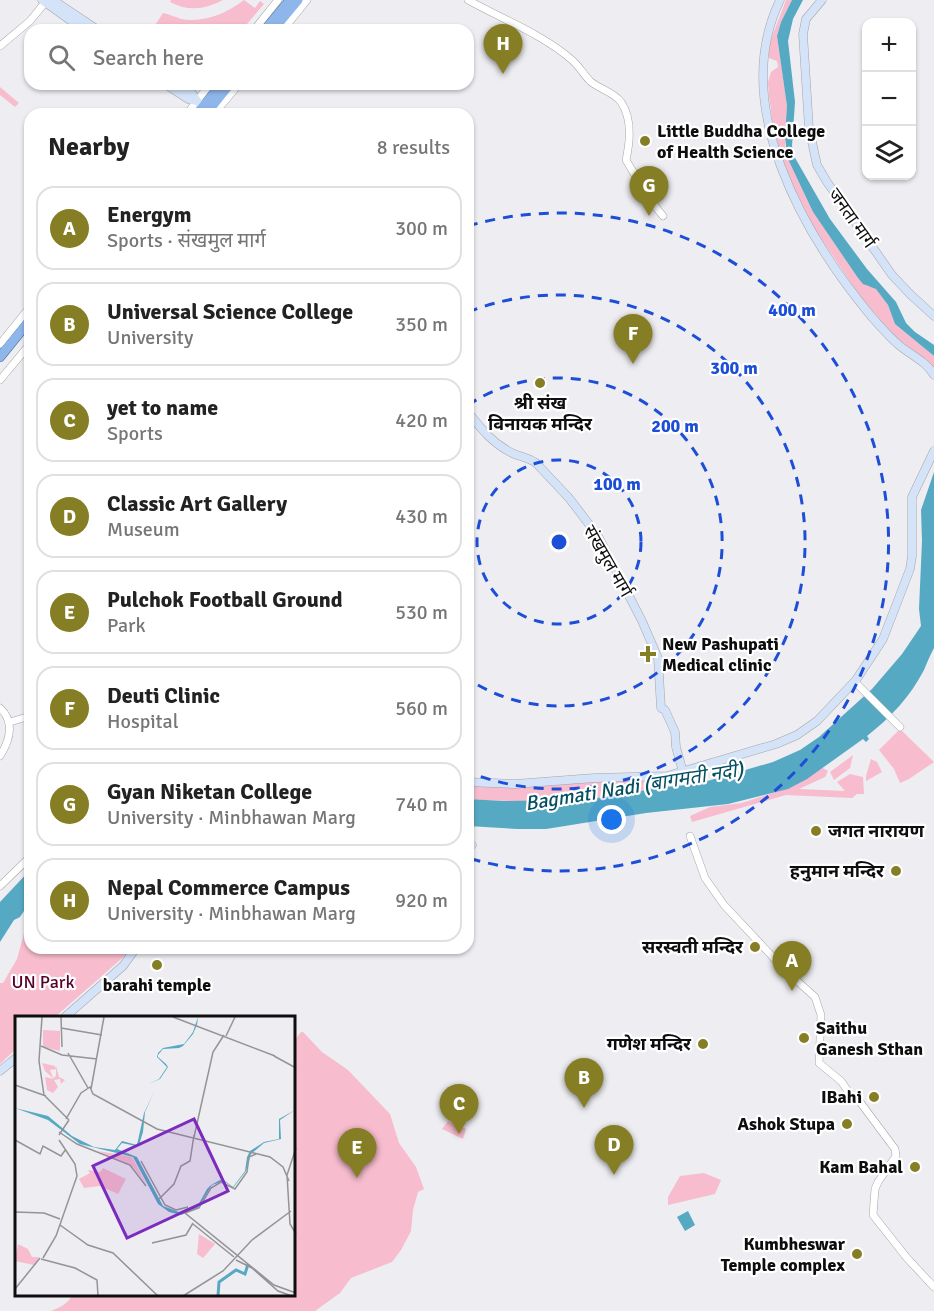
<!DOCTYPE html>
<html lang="en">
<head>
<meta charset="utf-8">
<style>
  :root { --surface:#fff; --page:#f6f6f6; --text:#222; --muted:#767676; --line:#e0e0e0; --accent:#867e24 }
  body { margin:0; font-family:Signika,"Noto Sans Devanagari",sans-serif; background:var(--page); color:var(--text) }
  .controls { position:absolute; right:18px; top:18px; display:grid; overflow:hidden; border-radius:12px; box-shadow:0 2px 4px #0004 }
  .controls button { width:54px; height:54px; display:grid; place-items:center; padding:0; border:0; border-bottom:2px solid var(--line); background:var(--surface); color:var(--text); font:30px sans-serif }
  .you { position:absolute; left:612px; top:820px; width:21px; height:21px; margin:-15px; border:4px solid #fff; border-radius:50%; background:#1a73e8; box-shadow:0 0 0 9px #1a73e833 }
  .badge { display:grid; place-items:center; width:39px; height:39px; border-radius:50%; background:var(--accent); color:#fff; font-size:20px; font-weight:700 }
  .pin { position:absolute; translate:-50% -50px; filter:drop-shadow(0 2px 3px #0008) }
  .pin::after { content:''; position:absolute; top:32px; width:21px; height:18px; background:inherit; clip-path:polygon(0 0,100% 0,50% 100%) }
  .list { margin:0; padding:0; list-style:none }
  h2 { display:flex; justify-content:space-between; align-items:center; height:78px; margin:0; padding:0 24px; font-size:26px }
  h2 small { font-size:20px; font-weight:400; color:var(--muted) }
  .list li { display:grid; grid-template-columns:39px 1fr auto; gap:18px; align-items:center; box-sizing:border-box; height:84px; margin:0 12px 12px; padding:0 12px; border:2px solid var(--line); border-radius:18px }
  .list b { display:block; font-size:22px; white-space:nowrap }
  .list p { margin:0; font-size:20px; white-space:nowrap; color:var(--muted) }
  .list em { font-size:20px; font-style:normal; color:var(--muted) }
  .icon { flex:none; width:33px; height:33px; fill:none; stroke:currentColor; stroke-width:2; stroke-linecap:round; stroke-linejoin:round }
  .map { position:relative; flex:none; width:934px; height:1311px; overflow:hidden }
  .search { position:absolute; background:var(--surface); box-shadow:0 2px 4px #0004; left:24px; top:24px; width:450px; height:66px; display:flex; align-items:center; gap:15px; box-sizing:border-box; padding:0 21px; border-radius:18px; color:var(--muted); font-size:22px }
  .panel { position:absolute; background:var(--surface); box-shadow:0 2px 4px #0004; left:24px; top:108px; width:450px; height:846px; border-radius:18px }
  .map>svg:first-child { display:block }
  .green { fill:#f7bccd }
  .water { fill:#56a9c2 }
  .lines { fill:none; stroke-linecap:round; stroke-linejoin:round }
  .tertiary-casing { stroke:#a5a5a8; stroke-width:8 }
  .secondary-casing { stroke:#a5a5a8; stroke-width:9 }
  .trunk-casing { stroke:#4e6f99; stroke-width:10 }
  .tertiary { stroke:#fff; stroke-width:7 }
  .secondary { stroke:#d4e3f7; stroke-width:8 }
  .trunk { stroke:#8eb6ea; stroke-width:9 }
  .ring { fill:none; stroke:#1d4ed8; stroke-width:3; stroke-dasharray:10 8 }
  .poi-dot { fill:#867e24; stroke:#fff; stroke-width:2 }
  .labels { text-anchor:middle; stroke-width:4.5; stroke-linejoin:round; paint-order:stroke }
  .poi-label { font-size:18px; font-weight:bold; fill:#0e0e0f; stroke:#fff; text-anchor:end }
  .street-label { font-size:18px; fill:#0e0e0f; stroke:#fff }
  .park-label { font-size:18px; fill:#55012a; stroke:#fff }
  .water-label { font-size:20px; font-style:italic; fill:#044f61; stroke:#fff }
  .inset-river { fill:none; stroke:#56a9c2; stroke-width:3 }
  .inset-road { fill:none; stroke:#949497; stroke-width:1.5 }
  .view { fill:#7b2cbf; fill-opacity:0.15; stroke:#7b2cbf; stroke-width:3 }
  .inset-edge { fill:none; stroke:#0e0e0f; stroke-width:3 }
  .centre { fill:#1d4ed8; stroke:#fff; stroke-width:3 }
  .ring-label { font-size:18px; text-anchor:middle; font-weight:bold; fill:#1d4ed8; stroke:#fff; stroke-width:4.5; stroke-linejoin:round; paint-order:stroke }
</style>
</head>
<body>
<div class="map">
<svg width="934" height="1311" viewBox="0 0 934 1311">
  <rect width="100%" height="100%" fill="#eeedf1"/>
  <path class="green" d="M171,0h52c-17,9 -35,12 -53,2z
    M244,0l11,8 5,-7 4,3 -22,26h-90l11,-17c6,1 12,4 18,6 22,4 45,-5 63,-19z
    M786,0h6l-11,22 -4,14 10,70 -2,39 2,12 26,55 45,66 9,8 8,1 13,18 7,19 39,32v14l-6,-8 -32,-25 -35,-39 -47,-70 -33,-66 -7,-29 -5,-37 -1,-14 3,-10 7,-5 -1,-6 -8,-3 -1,-11z
    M0,87l19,16 -4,4 -15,-12z
    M900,729l34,33 -25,17 -9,4 -6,-14 -15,-19z
    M853,755l-3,13 -16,12 -4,-8z
    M871,759l6,3 5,10 -16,9v-5z
    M823,768l5,3 -3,6 -26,12 46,2 -8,-9 13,-8 13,3 1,17h-7l-5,4 -66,-3 -94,27 -2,-6 20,-9 32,-4 46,-15z
    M622,779l54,2 2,3c-21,3 -42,10 -63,13 -48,6 -99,5 -147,2v-13h59z
    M30,921v27h98v5l-73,64h-39v32l-16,15v-81h3l14,-24 9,-33z
    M301,1032h2l19,20 26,18 42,44 9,29 17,24 8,22 -6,3 -5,18 -2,21 -10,19 -9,12 -41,16 -11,15 -25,18h-264c8,-3 18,-8 21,-16l222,-1v-253z
    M448,1121l18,8 -3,10 -21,-10z
    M704,1173l17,7 -6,14 -47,11v-8l12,-21z"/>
  <path class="water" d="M792,0h11l-10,19 -5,22 7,61 -3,44 2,10 36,63 37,50 29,33 10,21 9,9 19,13v11l-39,-32 -7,-19 -12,-16 -13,-5 -5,-6 -45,-66 -26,-55 -2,-21 2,-30 -10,-70 4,-14z
    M934,472v176c-4,7 -7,15 -10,22 -14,27 -34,48 -57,66l2,3 -3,3 -3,-3 -56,40 -19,10 -60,15 -82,9 -100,16h-28l-50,-3v-27l35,2 57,-1 55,-3 40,-9 42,-4 76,-22 27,-12 19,-13 53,-48 30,-35 19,-28 -2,-17 3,-68 -1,-31z
    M30,870v32l-10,15 -6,3 -14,22v-40z
    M688,1211l7,14 -10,6 -8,-14z"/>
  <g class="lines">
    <g class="tertiary-casing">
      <path id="tertiary" d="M468,0c34,19 76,35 104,60 7,6 12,15 18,21 9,8 24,11 31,21 11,16 9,40 5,58 12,20 22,39 37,56
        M254,30l24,-30
        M283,30l24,-30
        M0,46l30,-25 17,-21
        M187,114l23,-30
        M214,114l25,-30
        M0,344l30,-37
        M0,380l30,-36
        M855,682l45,45
        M0,708c15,14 10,32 0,48
        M10,722l20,-6
        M690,836l15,42 19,27 61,65 30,27 6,18 -2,48 22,18 11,16 8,5 35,47 1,7 -18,26 -3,7 -2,26 34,43 27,29
        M0,886l30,-29"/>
    </g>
    <g class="secondary-casing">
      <path id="secondary" d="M42,0l42,30
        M53,0l45,30
        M780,0c-51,106 24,235 91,316 9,10 18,21 29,30 11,9 27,16 34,29
        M822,0l-16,19 -3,15 6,94 8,37 10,17 65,93 19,20 23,21
        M165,84l23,15 9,2
        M178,84l14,9 5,8 15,13
        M468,336v10
        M468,412c14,18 25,32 46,42 8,3 15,4 22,9l33,35 29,38 44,85 16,37 3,50 4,2 10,22 1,15 7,25
        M468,782l47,2 79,-6 73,-2 109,-32 21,-9 20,-14 39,-41 27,-41 27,-70 2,-13v-59l22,-46
        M468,844l4,1
        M65,1017l58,-51 13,-18
        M0,1071l16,-13"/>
    </g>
    <g class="trunk-casing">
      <path id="trunk" d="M265,30l25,-30
        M273,30l25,-30
        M197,114l24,-30
        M206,114l24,-30
        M0,357l30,-37"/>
    </g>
    <use href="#tertiary" class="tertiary"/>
    <use href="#secondary" class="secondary"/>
    <use href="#trunk" class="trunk"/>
  </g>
  <g class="ring">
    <circle cx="559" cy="542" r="82"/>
    <path d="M468 405A164 164 0 1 1 468 679"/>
    <path d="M468 312A247 247 0 1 1 468 772"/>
    <path d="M468 226A329 329 0 1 1 468 858"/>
  </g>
  <g class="poi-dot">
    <circle cx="645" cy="141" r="6"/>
    <circle cx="540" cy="383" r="6"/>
    <path d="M645 645h6v6h6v6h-6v6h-6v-6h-6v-6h6z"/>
    <circle cx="816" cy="831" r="6"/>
    <circle cx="896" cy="871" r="6"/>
    <circle cx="755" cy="947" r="6"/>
    <circle cx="157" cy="965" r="6"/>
    <circle cx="804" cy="1038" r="6"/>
    <circle cx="703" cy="1044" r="6"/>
    <circle cx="874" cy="1097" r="6"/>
    <circle cx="847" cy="1124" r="6"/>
    <circle cx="915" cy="1167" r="6"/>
    <circle cx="857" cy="1254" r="6"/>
  </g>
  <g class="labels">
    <g class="poi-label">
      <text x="657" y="137" text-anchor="start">Little Buddha College<tspan x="657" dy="21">of Health Science</tspan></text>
      <text x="540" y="409" text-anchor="middle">श्री संख<tspan x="540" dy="21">विनायक मन्दिर</tspan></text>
      <text x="662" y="650" text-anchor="start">New Pashupati<tspan x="662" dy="21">Medical clinic</tspan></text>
      <text x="828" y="837" text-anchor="start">जगत नारायण</text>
      <text x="884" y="877">हनुमान मन्दिर</text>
      <text x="743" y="953">सरस्वती मन्दिर</text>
      <text x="157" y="991" text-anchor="middle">barahi temple</text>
      <text x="816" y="1034" text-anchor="start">Saithu<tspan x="816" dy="21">Ganesh Sthan</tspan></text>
      <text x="691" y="1050">गणेश मन्दिर</text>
      <text x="862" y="1103">IBahi</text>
      <text x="835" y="1130">Ashok Stupa</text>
      <text x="903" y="1173">Kam Bahal</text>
      <text x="845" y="1250">Kumbheswar<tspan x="845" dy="21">Temple complex</tspan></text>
    </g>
    <g class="street-label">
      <text transform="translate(852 218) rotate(55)" y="6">जनता मार्ग</text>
      <text transform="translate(608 561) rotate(60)" y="6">संखमुल मार्ग</text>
    </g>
    <g class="park-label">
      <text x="43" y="988">UN Park</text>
    </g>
    <g class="water-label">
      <text transform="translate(634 786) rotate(-9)" y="7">Bagmati Nadi (बागमती नदी)</text>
    </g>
  </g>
  <g transform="translate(15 1016)">
    <rect width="280" height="280" fill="#eeedf1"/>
    <path d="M28,14l17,1v20l-17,-4zM27,47l13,3 1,3 -6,1 3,8 3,-2v-10l3,11 6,3 -4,4 -1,-5 -6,1 4,7 -5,6 -6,-3 -2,-13 9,2 -9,-8zM83,135l34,6 15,28 -14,-18zM88,152l23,11 -8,15 -18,-8 -16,2 -5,-9 11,-6 -2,-3 12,2zM184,218l16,10 -12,14 -6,-4zM3,228l10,5 4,8h7l-5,8 -19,-4z" fill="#f7bccd"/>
    <path d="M183,1l-1,8 -4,9 -10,12 -4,2 -16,1 -5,6v2l8,7 2,3 -8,12 -12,5 6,8 -9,20 -2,20 -4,13 -3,1 -14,-3 -5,6 20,8 26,49 16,6 9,-4 9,-1 10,-18 4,-4 9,-5 5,1 8,6 12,-16 2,-14 3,-6 14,-9 15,-3v-20l16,-9 -15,10 1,19 -17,4 -13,11 -5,17 -13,17 -9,-7 -12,4 -14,23 -17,7 -12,-3 -11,-8 -25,-47 -53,-13 -32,-24 -33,-12 33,8 24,20 22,11 21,3 7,-9 15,4 7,-32 10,-21 -6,-8 11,-5 8,-12 -10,-10 1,-4 5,-5 21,-4 9,-12z" fill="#56a9c2"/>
    <path class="inset-river" d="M203,280l1,-14 17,-12 9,4 3,-10"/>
    <path class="inset-road" d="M27,1l-3,44 5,34M46,1l1,30M158,1l102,39M46,12l41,7M211,20l9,-19M26,30l21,9 35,4M53,37l20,35M259,40l22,12M0,69l31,11M76,73l13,-72M30,80l24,24M51,103l15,-26 9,-6 3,7 64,35 113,28 13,10 6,14M44,116l18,12 53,21 16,21M44,119l10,-15M179,121l19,-85 11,-17M0,124l25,14 3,-8 18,10 5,-7M281,132l-9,27 3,49 6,10M241,138l-7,3 -2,15 -12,17 -14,-7 -10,6 -12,20 -14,5 89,72 22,8M126,145l24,44 11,5 12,-3M144,183l15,-15 7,-18 9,-5 4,-26M0,196l29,1 16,6M178,208l41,33M45,209l28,20 25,8 45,43M137,227l34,-8 7,-12M28,242l13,-22 21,-60 -2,-12 -16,-24M26,243l34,9 22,12 1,16M221,244l16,8 26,23 14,5M0,273l25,-31M168,280l40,-25 29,-31 39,-29"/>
    <path class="view" d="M179,103l34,72 -101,47 -34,-72z"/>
    <rect width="280" height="280" class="inset-edge"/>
  </g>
  <circle cx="559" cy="542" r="9" class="centre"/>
  <g class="ring-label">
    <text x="792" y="316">400 m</text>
    <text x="734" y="374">300 m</text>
    <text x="675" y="432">200 m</text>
    <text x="617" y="490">100 m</text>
  </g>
</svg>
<div class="controls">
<button>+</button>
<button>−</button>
<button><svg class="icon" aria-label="layers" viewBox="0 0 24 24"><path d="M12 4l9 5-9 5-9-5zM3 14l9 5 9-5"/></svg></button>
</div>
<div class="you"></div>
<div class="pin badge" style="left:792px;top:991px">A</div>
<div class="pin badge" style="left:584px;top:1108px">B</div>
<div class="pin badge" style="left:459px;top:1134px">C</div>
<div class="pin badge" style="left:614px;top:1175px">D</div>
<div class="pin badge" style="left:357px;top:1178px">E</div>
<div class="pin badge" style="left:633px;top:364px">F</div>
<div class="pin badge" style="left:649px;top:216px">G</div>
<div class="pin badge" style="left:503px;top:74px">H</div>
<div class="search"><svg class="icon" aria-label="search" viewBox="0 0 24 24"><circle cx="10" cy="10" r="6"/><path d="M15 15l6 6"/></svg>Search here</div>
<section class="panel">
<h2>Nearby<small>8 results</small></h2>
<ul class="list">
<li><span class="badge">A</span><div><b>Energym</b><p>Sports · संखमुल मार्ग</p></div><em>300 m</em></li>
<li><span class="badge">B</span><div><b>Universal Science College</b><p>University</p></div><em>350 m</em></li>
<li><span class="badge">C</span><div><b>yet to name</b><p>Sports</p></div><em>420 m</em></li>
<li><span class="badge">D</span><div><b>Classic Art Gallery</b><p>Museum</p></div><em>430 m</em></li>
<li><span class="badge">E</span><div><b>Pulchok Football Ground</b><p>Park</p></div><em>530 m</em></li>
<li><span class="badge">F</span><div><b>Deuti Clinic</b><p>Hospital</p></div><em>560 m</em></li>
<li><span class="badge">G</span><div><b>Gyan Niketan College</b><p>University · Minbhawan Marg</p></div><em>740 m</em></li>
<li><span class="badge">H</span><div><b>Nepal Commerce Campus</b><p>University · Minbhawan Marg</p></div><em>920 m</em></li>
</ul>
</section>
</div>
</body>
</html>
